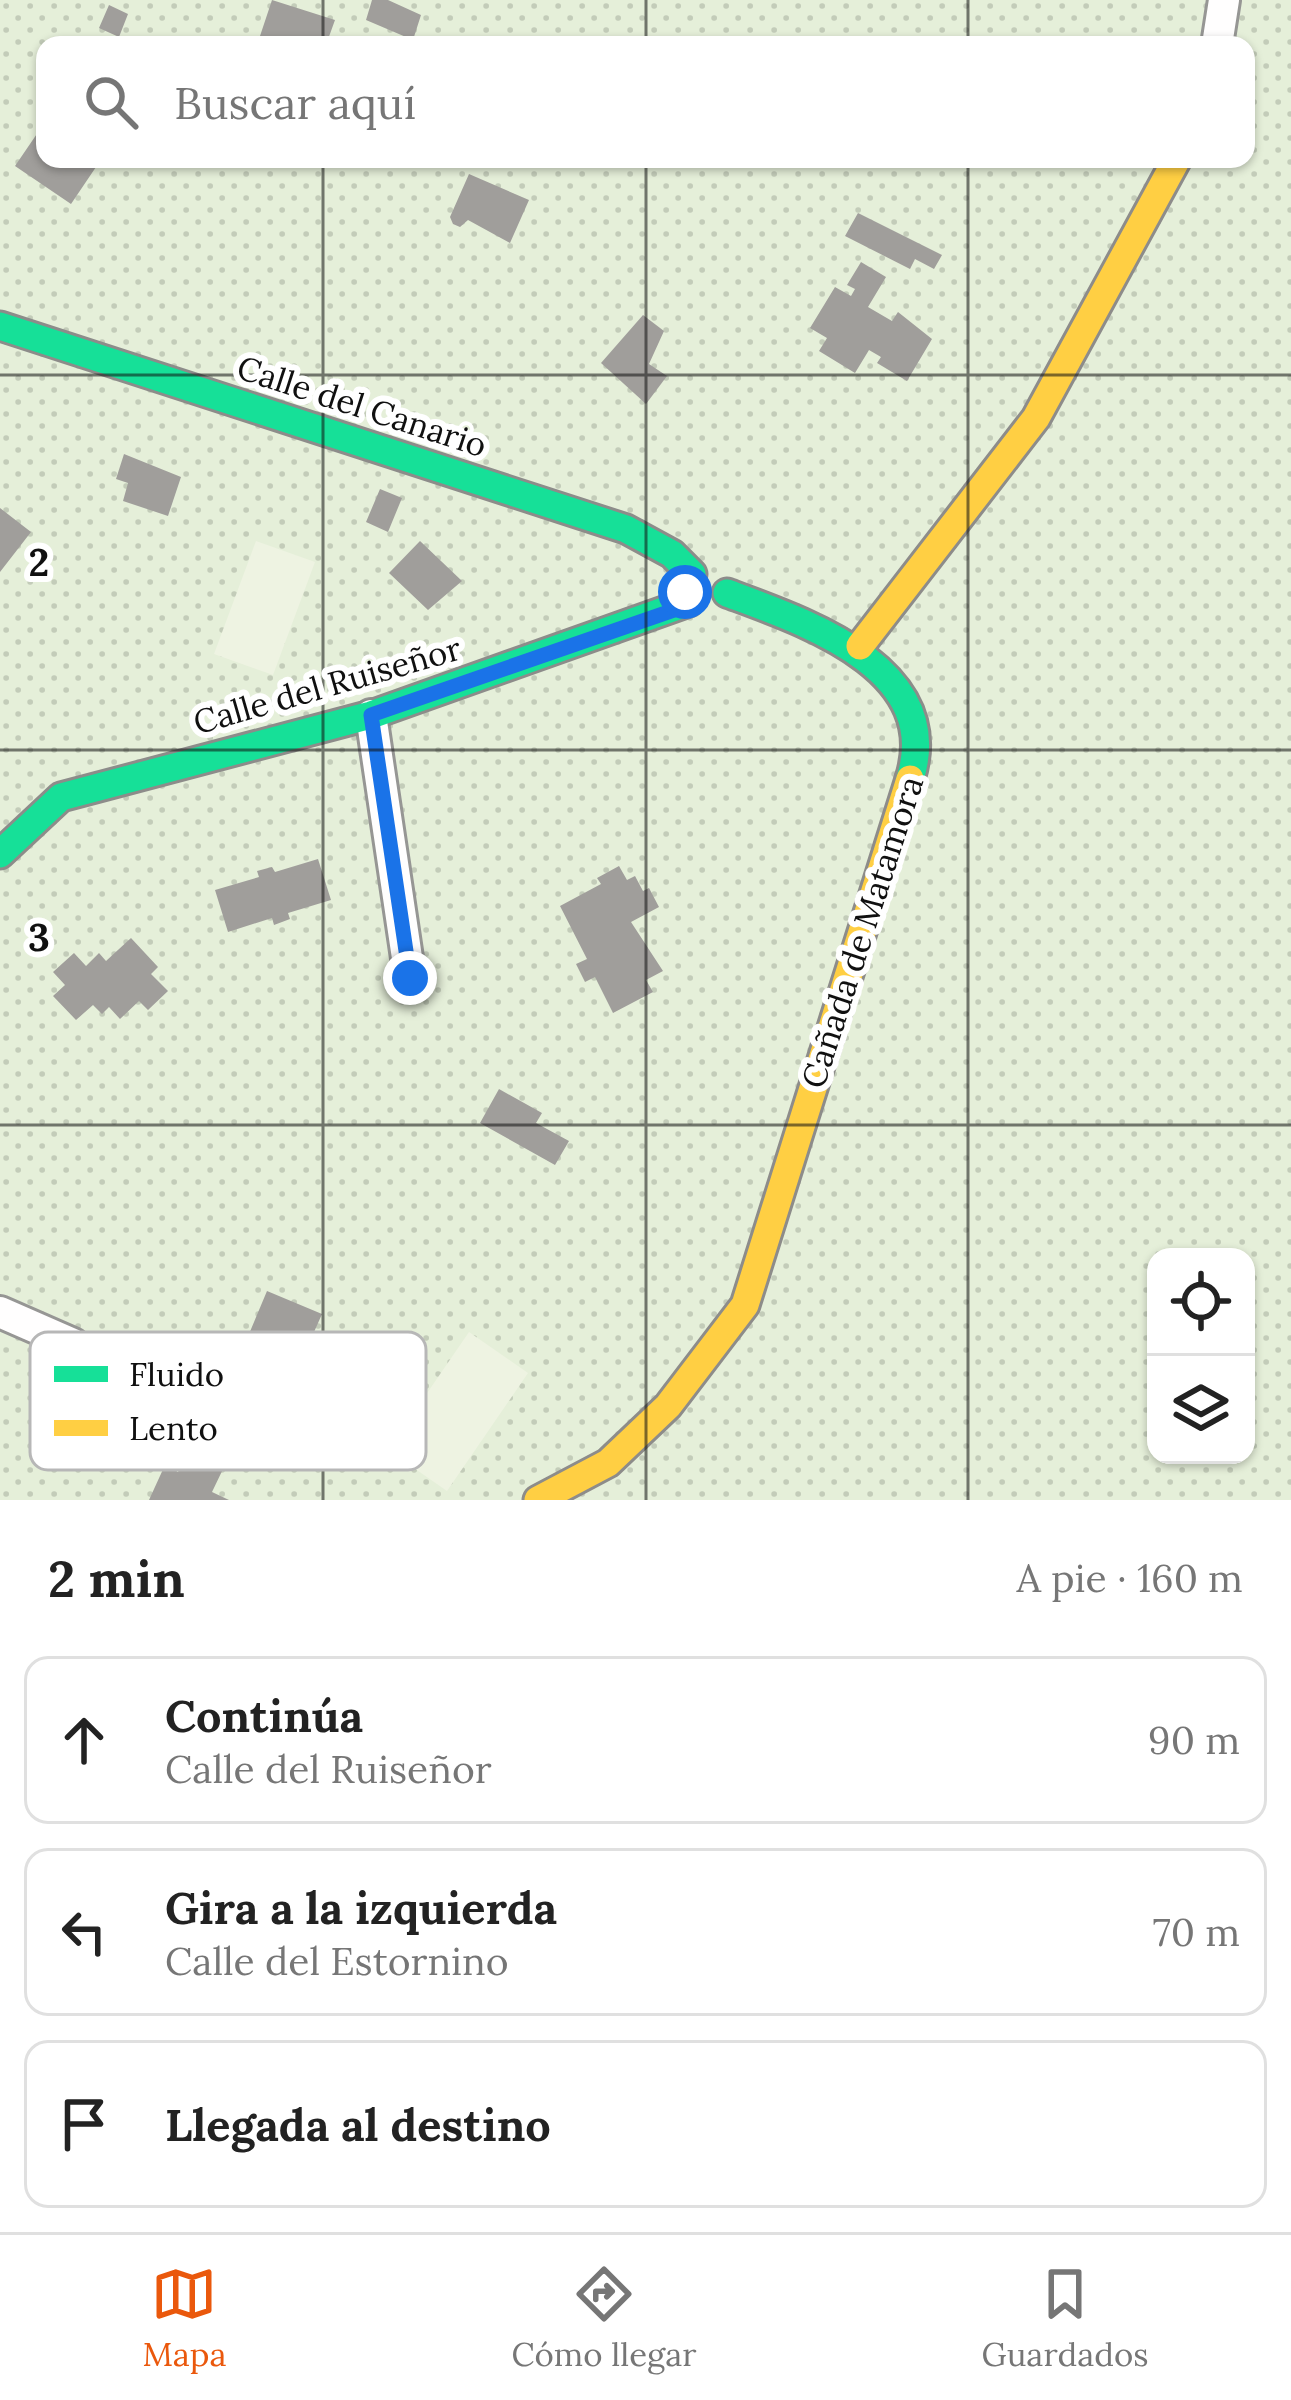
<!DOCTYPE html>
<html lang="es">
<head>
<meta charset="utf-8">
<style>
  :root { --surface:#fff; --page:#f2f2f2; --text:#222; --muted:#767676; --line:#e0e0e0; --accent:#ea580c }
  body { margin:0; font-family:Lora,serif; background:var(--page); color:var(--text) }
  .controls { position:absolute; right:36px; bottom:36px; display:grid; overflow:hidden; border-radius:24px; box-shadow:0 3px 9px #0004 }
  .controls button { width:108px; height:108px; display:grid; place-items:center; padding:0; border:0; border-bottom:3px solid var(--line); background:var(--surface); color:var(--text); font:60px sans-serif }
  .stop { position:absolute; width:36px; height:36px; margin:-27px; border:9px solid #1a73e8; border-radius:50%; background:#fff }
  .stop.end { background:#1a73e8; border-color:#fff; box-shadow:0 3px 12px #0008 }
  .list { margin:0; padding:0; list-style:none }
  h2 { display:flex; justify-content:space-between; align-items:center; height:156px; margin:0; padding:0 48px; font-size:51px }
  h2 small { font-size:39px; font-weight:400; color:var(--muted) }
  .list li { display:grid; grid-template-columns:78px 1fr auto; gap:36px; align-items:center; box-sizing:border-box; height:168px; margin:0 24px 24px; padding:0 24px; border:3px solid var(--line); border-radius:24px }
  .list b { display:block; font-size:45px; white-space:nowrap }
  .list p { margin:0; font-size:39px; white-space:nowrap; color:var(--muted) }
  .list em { font-size:39px; font-style:normal; color:var(--muted) }
  .icon { flex:none; width:66px; height:66px; fill:none; stroke:currentColor; stroke-width:2; stroke-linecap:round; stroke-linejoin:round }
  .map { position:relative; flex:none; width:1291px; height:1500px; overflow:hidden }
  .search { position:absolute; background:var(--surface); box-shadow:0 3px 9px #0004; left:36px; right:36px; top:36px; height:132px; display:flex; align-items:center; gap:30px; box-sizing:border-box; padding:0 42px; border-radius:24px; color:var(--muted); font-size:45px }
  .sheet { height:732px; background:var(--surface) }
  nav { display:flex; justify-content:space-around; align-items:center; box-sizing:border-box; height:168px; border-top:3px solid var(--line); background:var(--surface); font-size:33px; color:var(--muted) }
  nav a { display:grid; justify-items:center; gap:6px }
  nav .on { color:var(--accent) }
  .map>svg:first-child { display:block }
  .grass { fill:url(#grass-dots); fill-rule:evenodd }
  .pitch { fill:#eef3e2 }
  .building { fill:#a09e9b }
  .lines { fill:none; stroke-linecap:round; stroke-linejoin:round }
  .street-casing { stroke:#969694; stroke-width:36 }
  .fast-casing { stroke:#8d8c8a; stroke-width:33 }
  .slow-casing { stroke:#8d8c8a; stroke-width:33 }
  .street { stroke:#fffefe; stroke-width:30 }
  .fast { stroke:#16e098; stroke-width:27 }
  .slow { stroke:#ffcf43; stroke-width:27 }
  .route { stroke:#1a73e8; stroke-width:15 }
  .grid { fill:none; stroke:#101010; stroke-width:3; stroke-opacity:0.55 }
  .labels { text-anchor:middle; stroke-width:12; stroke-linejoin:round; paint-order:stroke }
  .street-label { font-size:33px; fill:#101010; stroke:#fff }
  .key { fill:#fff; stroke:#b7b7b7; stroke-width:3 }
  .key-label { font-size:33px; fill:#101010 }
  .grid-label { font-size:39px; text-anchor:middle; font-weight:bold; fill:#101010; stroke:#fff; stroke-width:12; stroke-linejoin:round; paint-order:stroke }
</style>
</head>
<body>
<div class="map">
<svg width="1291" height="1500" viewBox="0 0 1291 1500">
  <defs>
    <pattern id="grass-dots" width="8" height="8" patternUnits="userSpaceOnUse" patternTransform="scale(3)"><rect width="8" height="8" fill="#e5efd9"/><path d="M2 2h.1M6 6h.1" fill="none" stroke="#c3ccb9" stroke-width="1.8" stroke-linecap="round"/></pattern>
  </defs>
  <rect width="100%" height="100%" fill="#fcfbf6"/>
  <path class="grass" d="M0,0h1291v1500h-1291zM45,45h1201v114h-1201zM1156,1257h90v198h-90z"/>
  <path class="pitch" d="M256,541l59,21 -42,113 -59,-21z
    M469,1332l59,41 -81,118 -59,-41z"/>
  <path class="building" d="M272,0l63,20 -9,25h-69z
    M372,0h16l33,15 -8,25 -47,-20z
    M109,5l19,9 -9,23 -20,-9z
    M45,122v37h48l3,8 -25,37 -56,-38z
    M469,174l60,26 -19,43 -42,-23 -8,7 -7,-3 -3,-7z
    M858,213l84,42 -8,14 -19,-10 -5,10 -65,-33z
    M861,262l25,15 -18,30 24,14 6,-9 34,27 -25,42 -30,-18 4,-6 -12,-7 -14,23 -36,-22 8,-13 -17,-10 25,-41 16,9 4,-7 -8,-4z
    M643,315l21,16 -15,33 18,12 -21,28 -45,-41z
    M124,454l57,23 -13,39 -45,-15 5,-18 -12,-4z
    M380,489l22,9 -14,34 -22,-10z
    M0,508l31,24 -31,40z
    M420,541l42,40 -34,29 -39,-37z
    M318,859l13,41 -43,13 2,6 -16,6 -2,-7 -44,14 -13,-42 44,-13 -2,-6 15,-4 3,5z
    M619,866l8,14 8,-4 8,15 6,-3 10,19 -28,15 32,49 -17,9 7,12 -40,21 -18,-36 -10,5 -9,-18 11,-5 -27,-53 41,-22 -4,-6z
    M131,938l27,29 -7,7 17,17 -20,19 -9,-9 -19,18 -11,-12 -7,7 -9,-9 -17,15 -23,-24 12,-11 -12,-13 21,-19 12,13 13,-13 7,8z
    M499,1089l43,24 -6,10 33,18 -14,24 -75,-42z
    M267,1291l55,23 -19,43 -54,-23z
    M188,1450l36,17 -12,25 17,8h-80l16,-35 13,7z"/>
  <g class="lines">
    <g class="street-casing">
      <path id="street" d="M1217,45l7,-45
        M371,715l39,263
        M0,1312l73,32"/>
    </g>
    <g class="fast-casing">
      <path id="fast" d="M0,326l626,203 46,25 20,20
        M727,593c78,29 218,75 183,186
        M0,854l61,-57 310,-82 318,-113"/>
    </g>
    <g class="slow-casing">
      <path id="slow" d="M860,646l176,-228 141,-259
        M538,1500l70,-37 60,-57 77,-101 165,-526"/>
    </g>
    <use href="#street" class="street"/>
    <use href="#fast" class="fast"/>
    <use href="#slow" class="slow"/>
  </g>
  <g class="lines">
    <path class="route" d="M410,978l-39,-263 309,-107 9,-6 -4,-10"/>
  </g>
  <path class="grid" d="M323,0v45M646,0v45M968,0v45M323,159v1341M646,159v1341M968,159v1341M0,375h1291M0,750h1291M0,1125h1291"/>
  <g class="labels">
    <g class="street-label">
      <text transform="translate(362 406) rotate(18)" y="12">Calle del Canario</text>
      <text transform="translate(327 685) rotate(-16)" y="12">Calle del Ruiseñor</text>
      <text transform="translate(862 932) rotate(-72)" y="12">Cañada de Matamora</text>
    </g>
  </g>
  <rect x="30" y="1332" width="396" height="138" rx="18" class="key"/>
  <rect x="54" y="1366" width="54" height="16" fill="#16e098"/>
  <rect x="54" y="1420" width="54" height="16" fill="#ffcf43"/>
  <g class="key-label">
    <text x="129" y="1386">Fluido</text>
    <text x="129" y="1440">Lento</text>
  </g>
  <g class="grid-label">
    <text x="39" y="576">2</text>
    <text x="39" y="951">3</text>
  </g>
</svg>
<div class="controls">
<button><svg class="icon" aria-label="locate" viewBox="0 0 24 24"><circle cx="12" cy="12" r="6"/><path d="M12 2v4M12 18v4M2 12h4M18 12h4"/></svg></button>
<button><svg class="icon" aria-label="layers" viewBox="0 0 24 24"><path d="M12 4l9 5-9 5-9-5zM3 14l9 5 9-5"/></svg></button>
</div>
<div class="stop" style="left:685px;top:592px"></div>
<div class="stop end" style="left:410px;top:978px"></div>
<div class="search"><svg class="icon" aria-label="search" viewBox="0 0 24 24"><circle cx="10" cy="10" r="6"/><path d="M15 15l6 6"/></svg>Buscar aquí</div>
</div>
<section class="sheet">
<h2>2 min<small>A pie · 160 m</small></h2>
<ul class="list">
<li><svg class="icon" aria-label="ahead" viewBox="0 0 24 24"><path d="M12 20V5M6 11l6-6 6 6"/></svg><div><b>Continúa</b><p>Calle del Ruiseñor</p></div><em>90 m</em></li>
<li><svg class="icon" aria-label="left" viewBox="0 0 24 24"><path d="M17 20v-9H6M10 6l-5 5 5 5"/></svg><div><b>Gira a la izquierda</b><p>Calle del Estornino</p></div><em>70 m</em></li>
<li><svg class="icon" aria-label="arrive" viewBox="0 0 24 24"><path d="M6 21V4h12l-3 4 3 4H6"/></svg><div><b>Llegada al destino</b></div></li>
</ul>
</section>
<nav>
<a class="on"><svg class="icon" aria-label="map" viewBox="0 0 24 24"><path d="M3 6l6-2 6 2 6-2v14l-6 2-6-2-6 2zM9 4v14M15 6v14"/></svg>Mapa</a>
<a><svg class="icon" aria-label="directions" viewBox="0 0 24 24"><path d="M12 3l9 9-9 9-9-9zM9 14v-3h6M13 9l2 2-2 2"/></svg>Cómo llegar</a>
<a><svg class="icon" aria-label="saved" viewBox="0 0 24 24"><path d="M7 4h10v16l-5-4-5 4z"/></svg>Guardados</a>
</nav>
</body>
</html>
